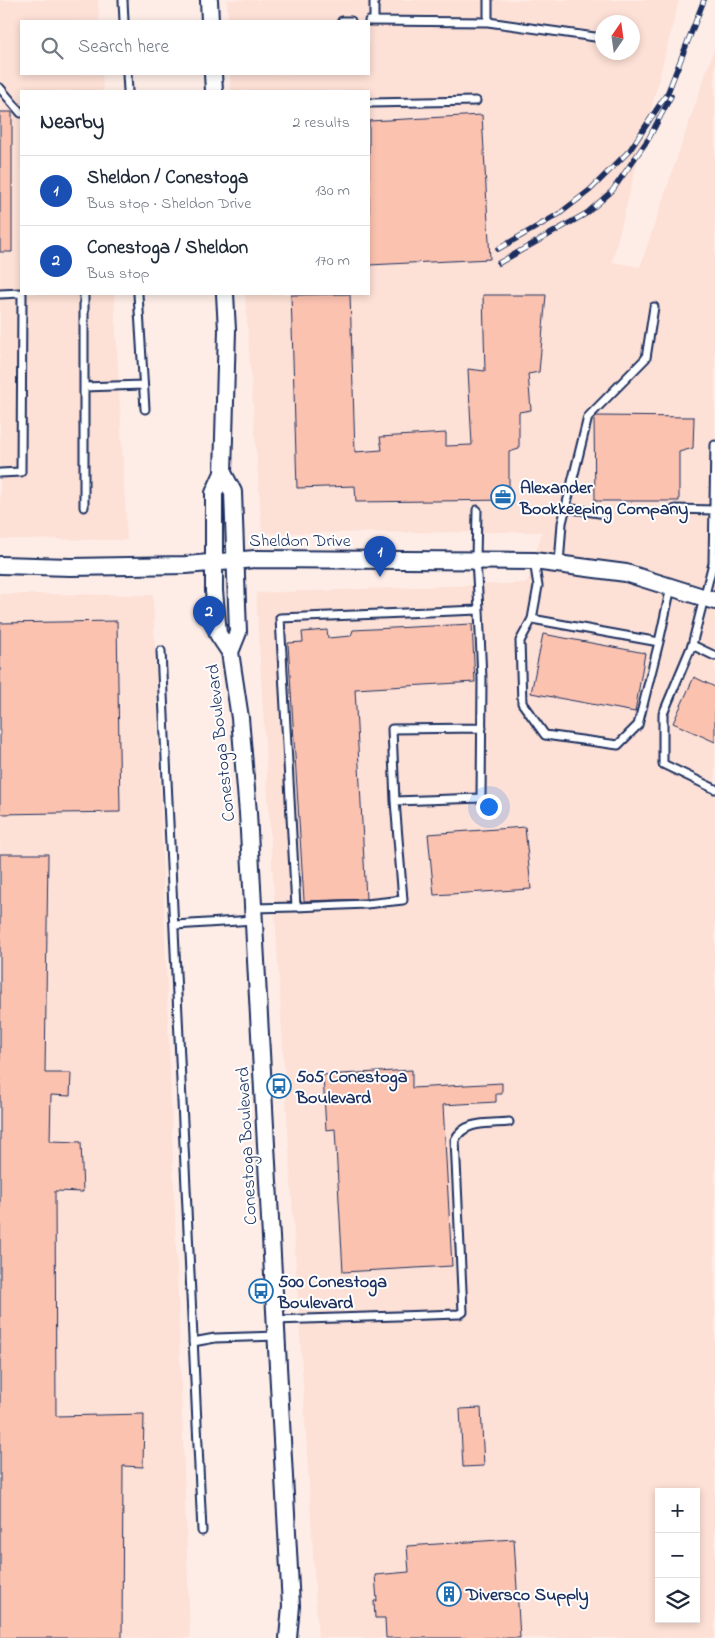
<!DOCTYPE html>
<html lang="en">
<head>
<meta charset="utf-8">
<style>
  :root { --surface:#fff; --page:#f6f6f7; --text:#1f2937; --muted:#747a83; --line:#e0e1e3; --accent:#ea580c }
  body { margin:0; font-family:"Indie Flower",sans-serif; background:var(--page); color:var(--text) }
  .controls { position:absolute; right:15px; bottom:15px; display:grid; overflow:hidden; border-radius:0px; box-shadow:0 2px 8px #0003 }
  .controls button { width:45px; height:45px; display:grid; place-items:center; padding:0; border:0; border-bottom:1px solid var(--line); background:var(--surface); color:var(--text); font:25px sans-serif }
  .compass { position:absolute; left:595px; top:15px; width:45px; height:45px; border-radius:50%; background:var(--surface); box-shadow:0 2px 8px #0003; rotate:13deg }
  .you { position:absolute; left:488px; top:806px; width:18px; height:18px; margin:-12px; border:4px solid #fff; border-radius:50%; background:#1a73e8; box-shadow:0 0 0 8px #1a73e833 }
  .badge { display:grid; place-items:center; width:32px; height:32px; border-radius:50%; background:var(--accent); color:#fff; font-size:16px; font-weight:700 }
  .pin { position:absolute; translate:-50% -41px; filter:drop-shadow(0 1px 2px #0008) }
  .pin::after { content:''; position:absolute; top:26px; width:18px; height:15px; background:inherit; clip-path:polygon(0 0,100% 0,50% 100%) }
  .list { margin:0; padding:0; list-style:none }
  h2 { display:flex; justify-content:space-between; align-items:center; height:65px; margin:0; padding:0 20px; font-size:21px }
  h2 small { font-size:16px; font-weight:400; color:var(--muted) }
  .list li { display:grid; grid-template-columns:32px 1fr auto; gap:15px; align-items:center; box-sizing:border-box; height:70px; padding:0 20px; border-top:1px solid var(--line) }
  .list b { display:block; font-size:19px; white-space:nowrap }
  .list p { margin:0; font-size:16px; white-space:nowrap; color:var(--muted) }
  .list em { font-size:16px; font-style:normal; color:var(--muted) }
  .icon { flex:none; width:28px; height:28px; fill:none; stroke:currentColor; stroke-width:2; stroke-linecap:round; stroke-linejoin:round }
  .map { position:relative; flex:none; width:715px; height:1638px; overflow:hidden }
  .search { position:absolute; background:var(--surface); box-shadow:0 2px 8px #0003; left:20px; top:20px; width:350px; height:55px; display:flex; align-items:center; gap:12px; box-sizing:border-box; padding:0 18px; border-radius:0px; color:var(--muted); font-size:19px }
  .panel { position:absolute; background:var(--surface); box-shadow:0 2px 8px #0003; left:20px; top:90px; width:350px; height:205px; border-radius:0px }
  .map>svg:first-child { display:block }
  .built { fill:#fde0d6; fill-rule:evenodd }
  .building { fill:#fbc2b0; stroke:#1b2f5e }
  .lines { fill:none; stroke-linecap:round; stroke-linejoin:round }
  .service-casing { stroke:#1b2f5e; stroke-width:11 }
  .tertiary-casing { stroke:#1b2f5e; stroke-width:20 }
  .service { stroke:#fff; stroke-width:7 }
  .tertiary { stroke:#fff; stroke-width:16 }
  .rail-casing { stroke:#1b2f5e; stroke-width:5.5 }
  .rail { stroke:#fff; stroke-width:4; stroke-dasharray:11; stroke-linecap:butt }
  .labels { text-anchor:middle; stroke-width:4; stroke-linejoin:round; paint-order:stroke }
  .poi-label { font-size:18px; font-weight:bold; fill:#1b2f5e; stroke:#fff; text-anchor:start }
  .street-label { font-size:18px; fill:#1b2f5e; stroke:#fff }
</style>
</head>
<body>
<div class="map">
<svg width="715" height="1638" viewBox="0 0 715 1638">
  <rect width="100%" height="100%" fill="#feede7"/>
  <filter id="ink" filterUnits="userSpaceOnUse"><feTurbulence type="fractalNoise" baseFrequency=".02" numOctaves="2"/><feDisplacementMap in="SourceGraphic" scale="10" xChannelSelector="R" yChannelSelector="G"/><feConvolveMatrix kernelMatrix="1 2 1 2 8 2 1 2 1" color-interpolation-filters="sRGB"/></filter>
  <g filter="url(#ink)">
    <path class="built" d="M0,0h98l1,21h-78v53h81l1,17h-82v203h93l13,246 -127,-1z
      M227,0h452l-67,262 28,5 75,-221v1592h-397l-62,-1045 271,-10 15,-51 -280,1 -17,-239h124v-203h-138l-1,-17h139v-53h-141zM602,22h30v30h-30zM659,1492h37v127h-37z
      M0,594l153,1 37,1043h-190z"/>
    <path class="building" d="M0,112h12v140h-12z
      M482,115l8,144 -121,6v-144z
      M350,294l5,158 27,-2 -2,-13 66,-4v13l26,-1 -4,-76 17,2 -2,-76h63l-7,77 -11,2 3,36 -12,2v37l-10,3v48l-153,2 -1,-16 -58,2 -6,-193z
      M596,416l98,1 -1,31 -14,4v49h-84l-1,-82z
      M117,621l3,191 -120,2v-191z
      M472,624l3,58 -120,7 11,210 -62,2 -16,-258 15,-1 -1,-10 25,-2 1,8 23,-2 2,-6z
      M543,634l102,19 -10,59 -104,-19z
      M694,677l21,10v55l-42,-19z
      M525,827l6,62 -97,6 -6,-61z
      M0,854h48l-3,219h26l-1,23 -19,-1 -1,46 31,1 2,50 -28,-1 1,225 88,-2 -1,53 -20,-1 -1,172h-122z
      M412,1070v18l90,-5v11h-6v8l-53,3 9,161 -109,6 -8,-143 -9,1 -3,-55z
      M481,1408l3,58 -21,1 -3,-58z
      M514,1539l6,99h-134l-1,-20h-10l-1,-17h3l-2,-26 34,-3 -2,-26z"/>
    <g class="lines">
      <g class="service-casing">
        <path id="service" d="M123,0l1,21
          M374,0v21
          M488,0v22
          M342,21h9
          M369,21l119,1 114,16
          M127,74l1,17
          M0,88l21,25
          M369,103l107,-2
          M0,294l21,-1
          M138,294l7,115
          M84,387l59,-2
          M715,445l-2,118 -21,82 23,11
          M0,473l21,-1 1,-178
          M84,507v-213
          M565,508l41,6
          M675,509l39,1
          M534,561l4,25 -6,33 127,23 12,-55
          M559,564l3,-41 26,-106 58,-59 8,-51
          M532,619l-12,22 2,62 23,32 73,10 20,-20 21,-83
          M692,645l-29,69v50l52,25
          M161,651l41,880
          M395,801l-3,-72 90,-1
          M296,907l70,-3 37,-4 -8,-99 86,-3 1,-119 -3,-69
          M253,908l43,-1 -16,-289 199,-8 -3,-50 1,-50
          M175,925l79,-5
          M275,1320l184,-6 4,-2 -8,-172c9,-20 35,-16 54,-18
          M193,1342l22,-4 61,-2"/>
      </g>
      <g class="tertiary-casing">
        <path id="tertiary" d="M209,0l1,21
          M213,74l1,17
          M225,294l2,36 -4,143 -9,20v98l4,43 12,18 10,66 8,95 43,793 -3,32
          M223,473l10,19 5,140 -8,20
          M0,565l71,2 115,-2 69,-6 279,2 92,12 89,28"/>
      </g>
      <use href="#service" class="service"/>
      <use href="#tertiary" class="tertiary"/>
      <g class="rail-casing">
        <path id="rail" d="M498,249l61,-35 31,-24 40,-40 38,-58 36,-92
          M499,263l88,-50 25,-22 37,-53 22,-42"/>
      </g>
      <use href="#rail" class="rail"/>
    </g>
  </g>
  <defs>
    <g id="office-ring" transform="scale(1.25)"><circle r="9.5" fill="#fff" stroke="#1f6fb2" stroke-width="1.5"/><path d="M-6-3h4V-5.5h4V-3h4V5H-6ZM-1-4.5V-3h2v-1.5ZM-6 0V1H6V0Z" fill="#1f6fb2"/></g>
    <g id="bus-ring" transform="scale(1.25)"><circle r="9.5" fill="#fff" stroke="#1f6fb2" stroke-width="1.5"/><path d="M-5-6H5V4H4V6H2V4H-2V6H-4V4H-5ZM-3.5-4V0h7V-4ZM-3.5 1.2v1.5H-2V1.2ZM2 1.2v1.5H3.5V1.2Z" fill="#1f6fb2"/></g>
    <g id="building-ring" transform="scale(1.25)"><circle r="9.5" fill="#fff" stroke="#1f6fb2" stroke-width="1.5"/><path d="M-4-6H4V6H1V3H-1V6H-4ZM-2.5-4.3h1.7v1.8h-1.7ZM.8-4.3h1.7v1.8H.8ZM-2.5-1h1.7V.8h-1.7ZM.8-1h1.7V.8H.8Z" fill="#1f6fb2"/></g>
  </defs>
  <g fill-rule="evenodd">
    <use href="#office-ring" x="503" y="497"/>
    <use href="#bus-ring" x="279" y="1086"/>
    <use href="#bus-ring" x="261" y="1291"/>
    <use href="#building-ring" x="449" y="1594"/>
  </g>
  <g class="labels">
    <g class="poi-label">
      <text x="520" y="493">Alexander<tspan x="520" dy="21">Bookkeeping Company</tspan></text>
      <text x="296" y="1082">505 Conestoga<tspan x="296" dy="21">Boulevard</tspan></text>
      <text x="278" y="1287">500 Conestoga<tspan x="278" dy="21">Boulevard</tspan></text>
      <text x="466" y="1600">Diversco Supply</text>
    </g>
    <g class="street-label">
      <text x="300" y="546">Sheldon Drive</text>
      <text transform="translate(220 743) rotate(-96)" y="6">Conestoga Boulevard</text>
      <text transform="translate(246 1146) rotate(-93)" y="6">Conestoga Boulevard</text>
    </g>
  </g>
</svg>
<div class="controls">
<button>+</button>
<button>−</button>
<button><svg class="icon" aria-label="layers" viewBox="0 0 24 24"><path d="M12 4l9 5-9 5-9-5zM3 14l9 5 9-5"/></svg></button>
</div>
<svg class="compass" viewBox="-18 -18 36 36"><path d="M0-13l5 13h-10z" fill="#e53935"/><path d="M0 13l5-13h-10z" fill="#747a83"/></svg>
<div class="you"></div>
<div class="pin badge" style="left:380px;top:577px;background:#1a4fb4">1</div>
<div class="pin badge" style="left:209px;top:637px;background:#1a4fb4">2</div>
<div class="search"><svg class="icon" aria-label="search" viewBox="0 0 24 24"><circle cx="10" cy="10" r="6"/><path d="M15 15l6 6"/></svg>Search here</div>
<section class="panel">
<h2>Nearby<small>2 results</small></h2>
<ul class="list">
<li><span class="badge" style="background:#1a4fb4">1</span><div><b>Sheldon / Conestoga</b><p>Bus stop · Sheldon Drive</p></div><em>130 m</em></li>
<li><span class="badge" style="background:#1a4fb4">2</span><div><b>Conestoga / Sheldon</b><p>Bus stop</p></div><em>170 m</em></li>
</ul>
</section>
</div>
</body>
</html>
